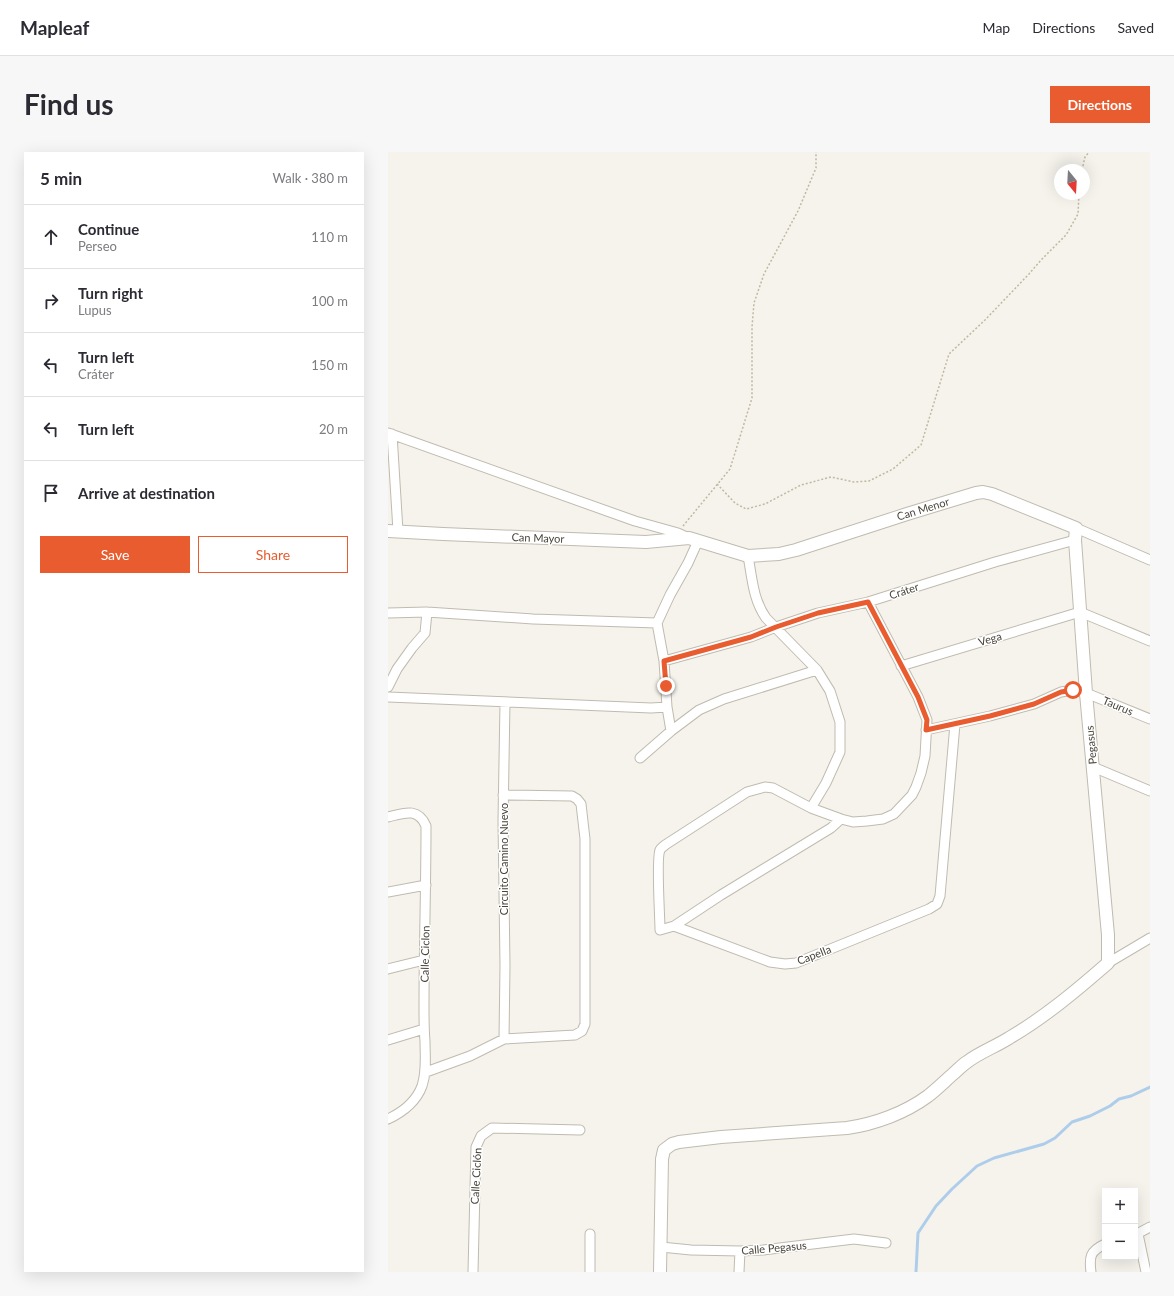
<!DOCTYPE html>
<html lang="en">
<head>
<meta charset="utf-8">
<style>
  :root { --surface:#fff; --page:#f7f7f7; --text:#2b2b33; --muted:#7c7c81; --line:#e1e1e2; --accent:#e85c2f }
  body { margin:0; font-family:Lato,sans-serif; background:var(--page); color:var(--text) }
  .controls { position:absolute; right:12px; bottom:12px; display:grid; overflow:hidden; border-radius:0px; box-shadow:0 4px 16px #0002 }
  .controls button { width:36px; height:36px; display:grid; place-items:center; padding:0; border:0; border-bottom:1px solid var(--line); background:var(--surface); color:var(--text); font:20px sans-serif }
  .compass { position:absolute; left:666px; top:12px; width:36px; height:36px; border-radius:50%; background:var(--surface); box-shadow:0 4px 16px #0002; rotate:162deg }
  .stop { position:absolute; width:12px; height:12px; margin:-9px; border:3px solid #e85c2f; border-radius:50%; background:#fff }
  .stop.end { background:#e85c2f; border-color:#fff; box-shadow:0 1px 4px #0008 }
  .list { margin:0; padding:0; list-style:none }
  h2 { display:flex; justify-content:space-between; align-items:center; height:52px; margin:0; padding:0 16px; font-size:17px }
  h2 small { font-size:13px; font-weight:400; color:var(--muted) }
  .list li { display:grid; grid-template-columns:26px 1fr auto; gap:12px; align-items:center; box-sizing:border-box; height:64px; padding:0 16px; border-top:1px solid var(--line) }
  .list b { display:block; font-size:15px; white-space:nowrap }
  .list p { margin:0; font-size:13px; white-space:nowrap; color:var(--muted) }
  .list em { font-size:13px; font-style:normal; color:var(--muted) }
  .actions { display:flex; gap:8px; padding:12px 16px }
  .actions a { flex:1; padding:9px 0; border:1px solid var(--accent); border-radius:0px; text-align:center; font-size:14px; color:var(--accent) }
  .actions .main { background:var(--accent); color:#fff }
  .icon { flex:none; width:22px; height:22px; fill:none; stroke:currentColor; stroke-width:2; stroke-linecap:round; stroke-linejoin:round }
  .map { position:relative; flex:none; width:762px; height:1120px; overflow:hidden; border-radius:0px }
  header { display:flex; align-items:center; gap:24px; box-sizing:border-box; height:56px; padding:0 20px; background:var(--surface); border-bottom:1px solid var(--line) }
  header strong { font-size:19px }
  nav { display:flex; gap:22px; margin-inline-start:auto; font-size:14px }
  .intro { display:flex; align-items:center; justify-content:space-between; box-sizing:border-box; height:96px; padding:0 24px }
  h1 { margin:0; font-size:28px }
  .button { padding:10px 18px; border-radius:0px; background:var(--accent); color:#fff; font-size:14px; font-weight:700 }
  main { display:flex; gap:24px; padding:0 24px }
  aside { flex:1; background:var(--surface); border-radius:0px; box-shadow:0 4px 16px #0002 }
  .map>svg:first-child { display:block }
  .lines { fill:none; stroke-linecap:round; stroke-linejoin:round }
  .stream { stroke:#aecdeb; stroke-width:3 }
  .minor-casing { stroke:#c0bbaf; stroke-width:11 }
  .tertiary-casing { stroke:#c0bbaf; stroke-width:14 }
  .path { stroke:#c0b8a1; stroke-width:1.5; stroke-dasharray:2 2; stroke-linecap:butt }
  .minor { stroke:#fff; stroke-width:9 }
  .tertiary { stroke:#fff; stroke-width:12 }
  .route { stroke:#e85c2f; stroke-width:5 }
  .labels { text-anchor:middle; stroke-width:3; stroke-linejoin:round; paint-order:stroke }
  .street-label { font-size:11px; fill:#49443a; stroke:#fff }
</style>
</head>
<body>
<header>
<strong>Mapleaf</strong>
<nav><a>Map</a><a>Directions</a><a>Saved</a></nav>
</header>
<div class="intro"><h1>Find us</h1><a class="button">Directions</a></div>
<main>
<aside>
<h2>5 min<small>Walk · 380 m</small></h2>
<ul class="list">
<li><svg class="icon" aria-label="ahead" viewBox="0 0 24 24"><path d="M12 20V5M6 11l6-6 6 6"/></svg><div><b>Continue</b><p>Perseo</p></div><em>110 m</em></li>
<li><svg class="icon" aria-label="right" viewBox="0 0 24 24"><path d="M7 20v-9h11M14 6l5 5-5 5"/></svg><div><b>Turn right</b><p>Lupus</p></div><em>100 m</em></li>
<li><svg class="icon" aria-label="left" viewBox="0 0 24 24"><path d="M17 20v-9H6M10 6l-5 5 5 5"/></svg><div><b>Turn left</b><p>Cráter</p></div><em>150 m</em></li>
<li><svg class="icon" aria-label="left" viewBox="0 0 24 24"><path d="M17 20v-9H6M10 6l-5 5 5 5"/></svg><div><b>Turn left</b></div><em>20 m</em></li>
<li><svg class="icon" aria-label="arrive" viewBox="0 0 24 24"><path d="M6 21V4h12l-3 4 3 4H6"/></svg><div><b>Arrive at destination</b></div></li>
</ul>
<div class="actions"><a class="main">Save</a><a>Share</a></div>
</aside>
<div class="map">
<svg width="762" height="1120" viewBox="0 0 762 1120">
  <rect width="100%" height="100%" fill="#f5f3ec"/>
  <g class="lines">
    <path class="stream" d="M528,1120l2,-39 18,-27 16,-17 25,-23 17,-8 50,-14 11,-6 17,-16 18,-6 20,-10 9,-7 12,-3 19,-9"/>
    <g class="minor-casing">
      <path id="minor" d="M0,281l247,88 43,12 11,5
        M4,282l6,97
        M688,376l74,32
        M360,404c4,21 5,44 18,62l51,52 13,21 10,31v30l-14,31 -15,25
        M0,461l39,-1 106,7 124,4
        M276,509l87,-24 25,-10 42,-14 50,-11 127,-40 80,-22
        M513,514l179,-54 70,29
        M0,535l9,-18 15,-21 13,-15 2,-21
        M0,545l263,11 16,-1
        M538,578l64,-14 44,-12 27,-12 12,-2 13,3 64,26
        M283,579l-4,-24 -3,-46 -7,-38 13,-28 18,-32 10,-22
        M252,606l31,-27 28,-21 25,-11 93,-29
        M705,615l57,24
        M0,665c16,-4 30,-10 38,9 0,60 -2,121 -2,182 0,11 0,22 1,33 0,15 2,30 -3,45 -6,16 -19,26 -34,33
        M453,667l-30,-11 -38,-20 -8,-1 -18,5 -82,53c-2,2 -4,3 -5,5 -4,8 0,67 0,80l14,-4 47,-31 110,-67 10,-9 12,3 14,-1 16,-2 11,-5 18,-19 4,-8 5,-14 4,-17 2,-36 -9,-23 -50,-95
        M0,740l38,-7
        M286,774l96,36 15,2 11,-1 133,-54 8,-5 3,-8 15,-172
        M720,811l42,-25
        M0,817l36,-9
        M116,887l1,-73 -2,-145 2,-119
        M0,888l36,-11
        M38,920l44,-16 34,-17 71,-4 7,-4 3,-7v-185l-4,-35 -4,-5 -5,-3 -69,-1
        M202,1082v38
        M750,1082l8,38
        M747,1083l15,-8
        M273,1095l30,3 49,1 23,-1 91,-11 32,4
        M85,1120l3,-125 5,-11 11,-8 88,2
        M351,1120l1,-21
        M703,1120c-2,-15 -1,-21 14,-28"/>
    </g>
    <g class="tertiary-casing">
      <path id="tertiary" d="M0,379l55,3 203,8 43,-4 59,18 31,-2 17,-4 111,-36 69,-21 7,-1 9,2 84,34 -1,12 11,153 22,242v28c-31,27 -63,54 -99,75 -14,9 -29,14 -42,24 -5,3 -9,8 -14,12 -8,7 -16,15 -25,22 -23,17 -53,28 -81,32l-126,9 -42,5 -7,2 -8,6 -2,9 -2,113"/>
    </g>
    <path class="path" d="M694,18l3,-13 4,-5
      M329,332l18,19 11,6 19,-5 36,-19 30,-8 23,5 15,-1 24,-12 28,-24 28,-91 36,-34 44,-46 12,-14 25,-25 12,-21 1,-20
      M295,374l47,-57 22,-71v-71l2,-24 10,-29 34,-63 18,-43v-16"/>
    <use href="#minor" class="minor"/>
    <use href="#tertiary" class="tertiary"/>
  </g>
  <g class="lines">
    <path class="route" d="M278,534l-2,-25 87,-24 25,-10 42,-14 50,-11 50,95 9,23 -1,10 64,-14 44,-12 27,-12 12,-2"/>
  </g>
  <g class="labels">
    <g class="street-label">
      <text transform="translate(535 357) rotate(-17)" y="4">Can Menor</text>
      <text transform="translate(150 386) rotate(2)" y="4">Can Mayor</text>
      <text transform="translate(516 439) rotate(-18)" y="4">Cráter</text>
      <text transform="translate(602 487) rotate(-17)" y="4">Vega</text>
      <text transform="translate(730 554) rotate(23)" y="4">Taurus</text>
      <text transform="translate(703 593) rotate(-95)" y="4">Pegasus</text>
      <text transform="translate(116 707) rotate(-90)" y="4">Circuito Camino Nuevo</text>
      <text transform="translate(37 802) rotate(-89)" y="4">Calle Ciclon</text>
      <text transform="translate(426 803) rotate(-21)" y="4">Capella</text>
      <text transform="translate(88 1024) rotate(-87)" y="4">Calle Ciclón</text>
      <text transform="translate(386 1096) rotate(-5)" y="4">Calle Pegasus</text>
    </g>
  </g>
</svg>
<div class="controls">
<button>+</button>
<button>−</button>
</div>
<svg class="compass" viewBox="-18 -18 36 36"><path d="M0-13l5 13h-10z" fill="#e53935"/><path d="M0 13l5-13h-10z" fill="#7c7c81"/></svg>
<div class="stop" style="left:685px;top:538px"></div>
<div class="stop end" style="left:278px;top:534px"></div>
</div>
</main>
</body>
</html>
